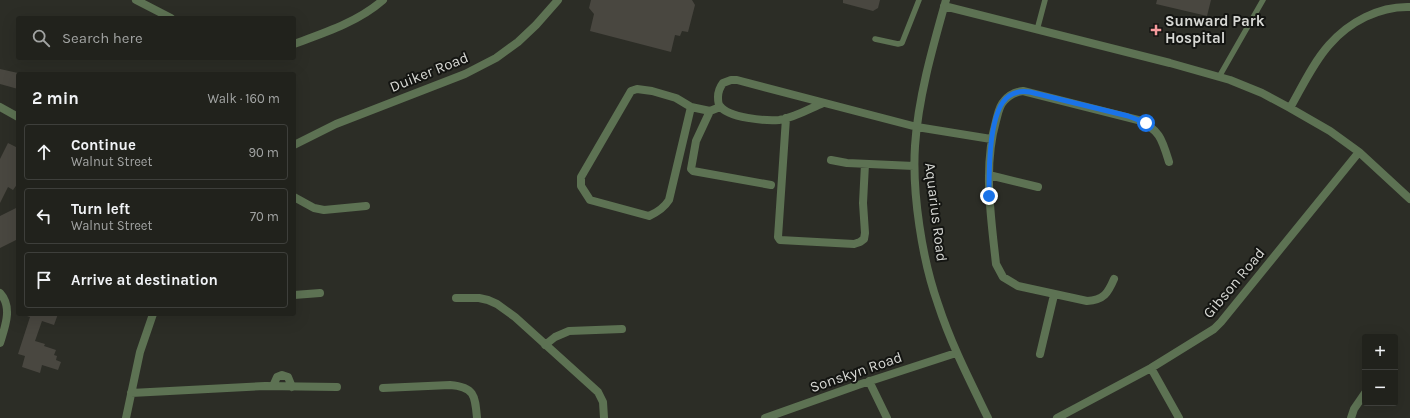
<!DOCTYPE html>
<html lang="en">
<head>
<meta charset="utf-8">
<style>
  :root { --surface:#21221c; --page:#292a25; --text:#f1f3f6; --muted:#a2a4a3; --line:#3e3f3b }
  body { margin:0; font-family:Karla,sans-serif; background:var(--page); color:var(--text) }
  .controls { position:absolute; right:12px; bottom:12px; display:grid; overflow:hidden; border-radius:4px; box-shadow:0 4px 16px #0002 }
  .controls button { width:36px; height:36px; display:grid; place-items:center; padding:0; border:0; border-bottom:1px solid var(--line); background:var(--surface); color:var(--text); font:20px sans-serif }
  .stop { position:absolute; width:12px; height:12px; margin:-9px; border:3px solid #1a73e8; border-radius:50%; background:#fff }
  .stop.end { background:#1a73e8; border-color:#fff; box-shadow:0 1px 4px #0008 }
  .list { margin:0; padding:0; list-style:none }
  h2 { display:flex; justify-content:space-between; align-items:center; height:52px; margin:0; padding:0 16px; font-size:17px }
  h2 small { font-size:13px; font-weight:400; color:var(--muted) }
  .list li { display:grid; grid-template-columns:26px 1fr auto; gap:12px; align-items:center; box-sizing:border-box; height:56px; margin:0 8px 8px; padding:0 8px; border:1px solid var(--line); border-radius:4px }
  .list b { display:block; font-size:15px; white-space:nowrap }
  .list p { margin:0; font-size:13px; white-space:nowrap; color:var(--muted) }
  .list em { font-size:13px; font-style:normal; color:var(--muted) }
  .icon { flex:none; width:22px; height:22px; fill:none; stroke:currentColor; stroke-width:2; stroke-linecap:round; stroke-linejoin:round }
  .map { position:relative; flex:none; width:1410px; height:418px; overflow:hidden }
  .search { position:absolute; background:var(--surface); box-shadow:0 4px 16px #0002; left:16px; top:16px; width:280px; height:44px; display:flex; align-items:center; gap:10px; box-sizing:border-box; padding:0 14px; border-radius:4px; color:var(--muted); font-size:15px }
  .panel { position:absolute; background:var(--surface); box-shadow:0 4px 16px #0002; left:16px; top:72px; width:280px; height:244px; border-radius:4px }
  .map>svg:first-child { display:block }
  .building { fill:#494740 }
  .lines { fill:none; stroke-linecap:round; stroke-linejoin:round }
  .lane { stroke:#5d7253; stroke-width:5.5 }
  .street { stroke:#5d7253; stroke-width:8 }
  .route { stroke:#1a73e8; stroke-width:5 }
  .poi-dot { fill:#f59b9c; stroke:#141512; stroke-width:1.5 }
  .labels { text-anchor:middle; stroke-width:4; stroke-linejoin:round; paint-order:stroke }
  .poi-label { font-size:15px; font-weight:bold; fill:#d7d8d4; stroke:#141512; text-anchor:start }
  .street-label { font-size:15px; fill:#d7d8d4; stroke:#141512 }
</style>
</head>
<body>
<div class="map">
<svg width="1410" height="418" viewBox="0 0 1410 418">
  <rect width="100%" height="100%" fill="#2c2d26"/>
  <path class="building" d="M591,0h101l3,5 -7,27 -6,-1 -2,5 -5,-1 -4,17 -81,-21 4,-17 -5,-6z
    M843,0h37l-2,8 -5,3 -30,-8z
    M1157,0h54l-4,16 -51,-12z
    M0,69l18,4v16l-18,-5z
    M8,143l10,5v35l-5,7 -5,-3 -8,16v-44z
    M18,207v32l-18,9v-32z
    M24,314h34l-4,11 -12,-4 -7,20 10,3 -1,2 12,4 -2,5 3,1 -1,4 5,2 -3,8 -16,-5 -2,8 -18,-6 3,-11 -7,-2 12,-37 -6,-2z"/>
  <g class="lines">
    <path class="lane" d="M1037,30l8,-30
      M875,39l23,5 4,-1 17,-43
      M1219,77l44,-77"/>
    <path class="street" d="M136,0l35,18
      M946,0c-13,46 -28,98 -31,146 -3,47 7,113 23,158 13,40 32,77 50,114
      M944,6l226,57 60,17 32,13 28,15 40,23 29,21 51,47
      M294,44c30,-11 64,-22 89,-44
      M823,103c-14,6 -29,15 -44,17 -13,1 -51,-2 -59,-14 -2,-2 -2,-6 -2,-9 0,-5 2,-10 5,-14l8,-3h6l180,47 74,12
      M0,107l18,10
      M691,107l-22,93c-5,8 -11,12 -20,16l-59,-16 -9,-14v-9l50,-86 6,-2 15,2 24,7 15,9 19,4 10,-4
      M1290,108c12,-21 23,-45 39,-63 20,-23 50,-39 81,-38
      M710,111l-14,30 -5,28 2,2 78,14
      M786,118l-8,119 2,3 74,4 6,-2 4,-3 1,-6 -2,-30 2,-39
      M294,145l42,-21 129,-50 31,-16 22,-16 18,-17 22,-25
      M831,160l16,3 67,3
      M989,175l49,12
      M294,197l20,11 10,2 42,-4
      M1114,279c-6,14 -10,21 -27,22l-69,-15 -15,-9 -7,-13c-5,-47 -13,-97 0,-143 2,-7 3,-15 8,-20 5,-6 11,-9 19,-10l115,29c22,10 24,19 31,42
      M0,293c13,14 5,34 0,50
      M294,295l26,-2
      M456,298h23l9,2 9,4 18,13 83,75 5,10 1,16
      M545,345l10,-8 14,-6 53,-2
      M1040,354l14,-59
      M1151,368l28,50
      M869,381l18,37
      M273,386l4,-9 5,-2 6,2 4,10
      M383,388l67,-3c25,2 25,11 27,33
      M131,393l134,-7 72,1
      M126,418l14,-66 13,-38
      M765,418l93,-33 98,-32
      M1057,418l94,-50 63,-39 7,-7 138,-170
      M1351,418l3,-9 11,-16"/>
  </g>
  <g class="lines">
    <path class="route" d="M989,196c0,-23 -1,-86 20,-100 7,-5 14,-5 21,-4l98,24 18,7"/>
  </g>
  <path class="poi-dot" d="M1154 24h4v4h4v4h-4v4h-4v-4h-4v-4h4z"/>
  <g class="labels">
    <g class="poi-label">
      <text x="1165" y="26">Sunward Park<tspan x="1165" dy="17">Hospital</tspan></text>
    </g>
    <g class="street-label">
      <text transform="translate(429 72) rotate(-22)" y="5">Duiker Road</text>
      <text transform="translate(936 212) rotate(83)" y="5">Aquarius Road</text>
      <text transform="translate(1234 283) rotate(-50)" y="5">Gibson Road</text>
      <text transform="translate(856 372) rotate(-19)" y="5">Sonskyn Road</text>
    </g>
  </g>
</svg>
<div class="controls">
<button>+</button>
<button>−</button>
</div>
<div class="stop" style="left:1146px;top:123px"></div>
<div class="stop end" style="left:989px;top:196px"></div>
<div class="search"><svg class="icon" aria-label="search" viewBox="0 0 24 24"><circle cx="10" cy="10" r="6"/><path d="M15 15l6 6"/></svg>Search here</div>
<section class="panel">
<h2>2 min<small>Walk · 160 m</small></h2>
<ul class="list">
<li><svg class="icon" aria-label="ahead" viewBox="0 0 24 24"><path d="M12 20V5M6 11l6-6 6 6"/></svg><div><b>Continue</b><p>Walnut Street</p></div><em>90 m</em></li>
<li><svg class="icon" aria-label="left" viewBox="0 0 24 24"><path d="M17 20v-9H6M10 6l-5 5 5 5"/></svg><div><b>Turn left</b><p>Walnut Street</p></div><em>70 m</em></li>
<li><svg class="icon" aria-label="arrive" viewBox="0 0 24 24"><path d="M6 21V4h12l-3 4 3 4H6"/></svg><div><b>Arrive at destination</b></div></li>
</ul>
</section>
</div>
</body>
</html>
